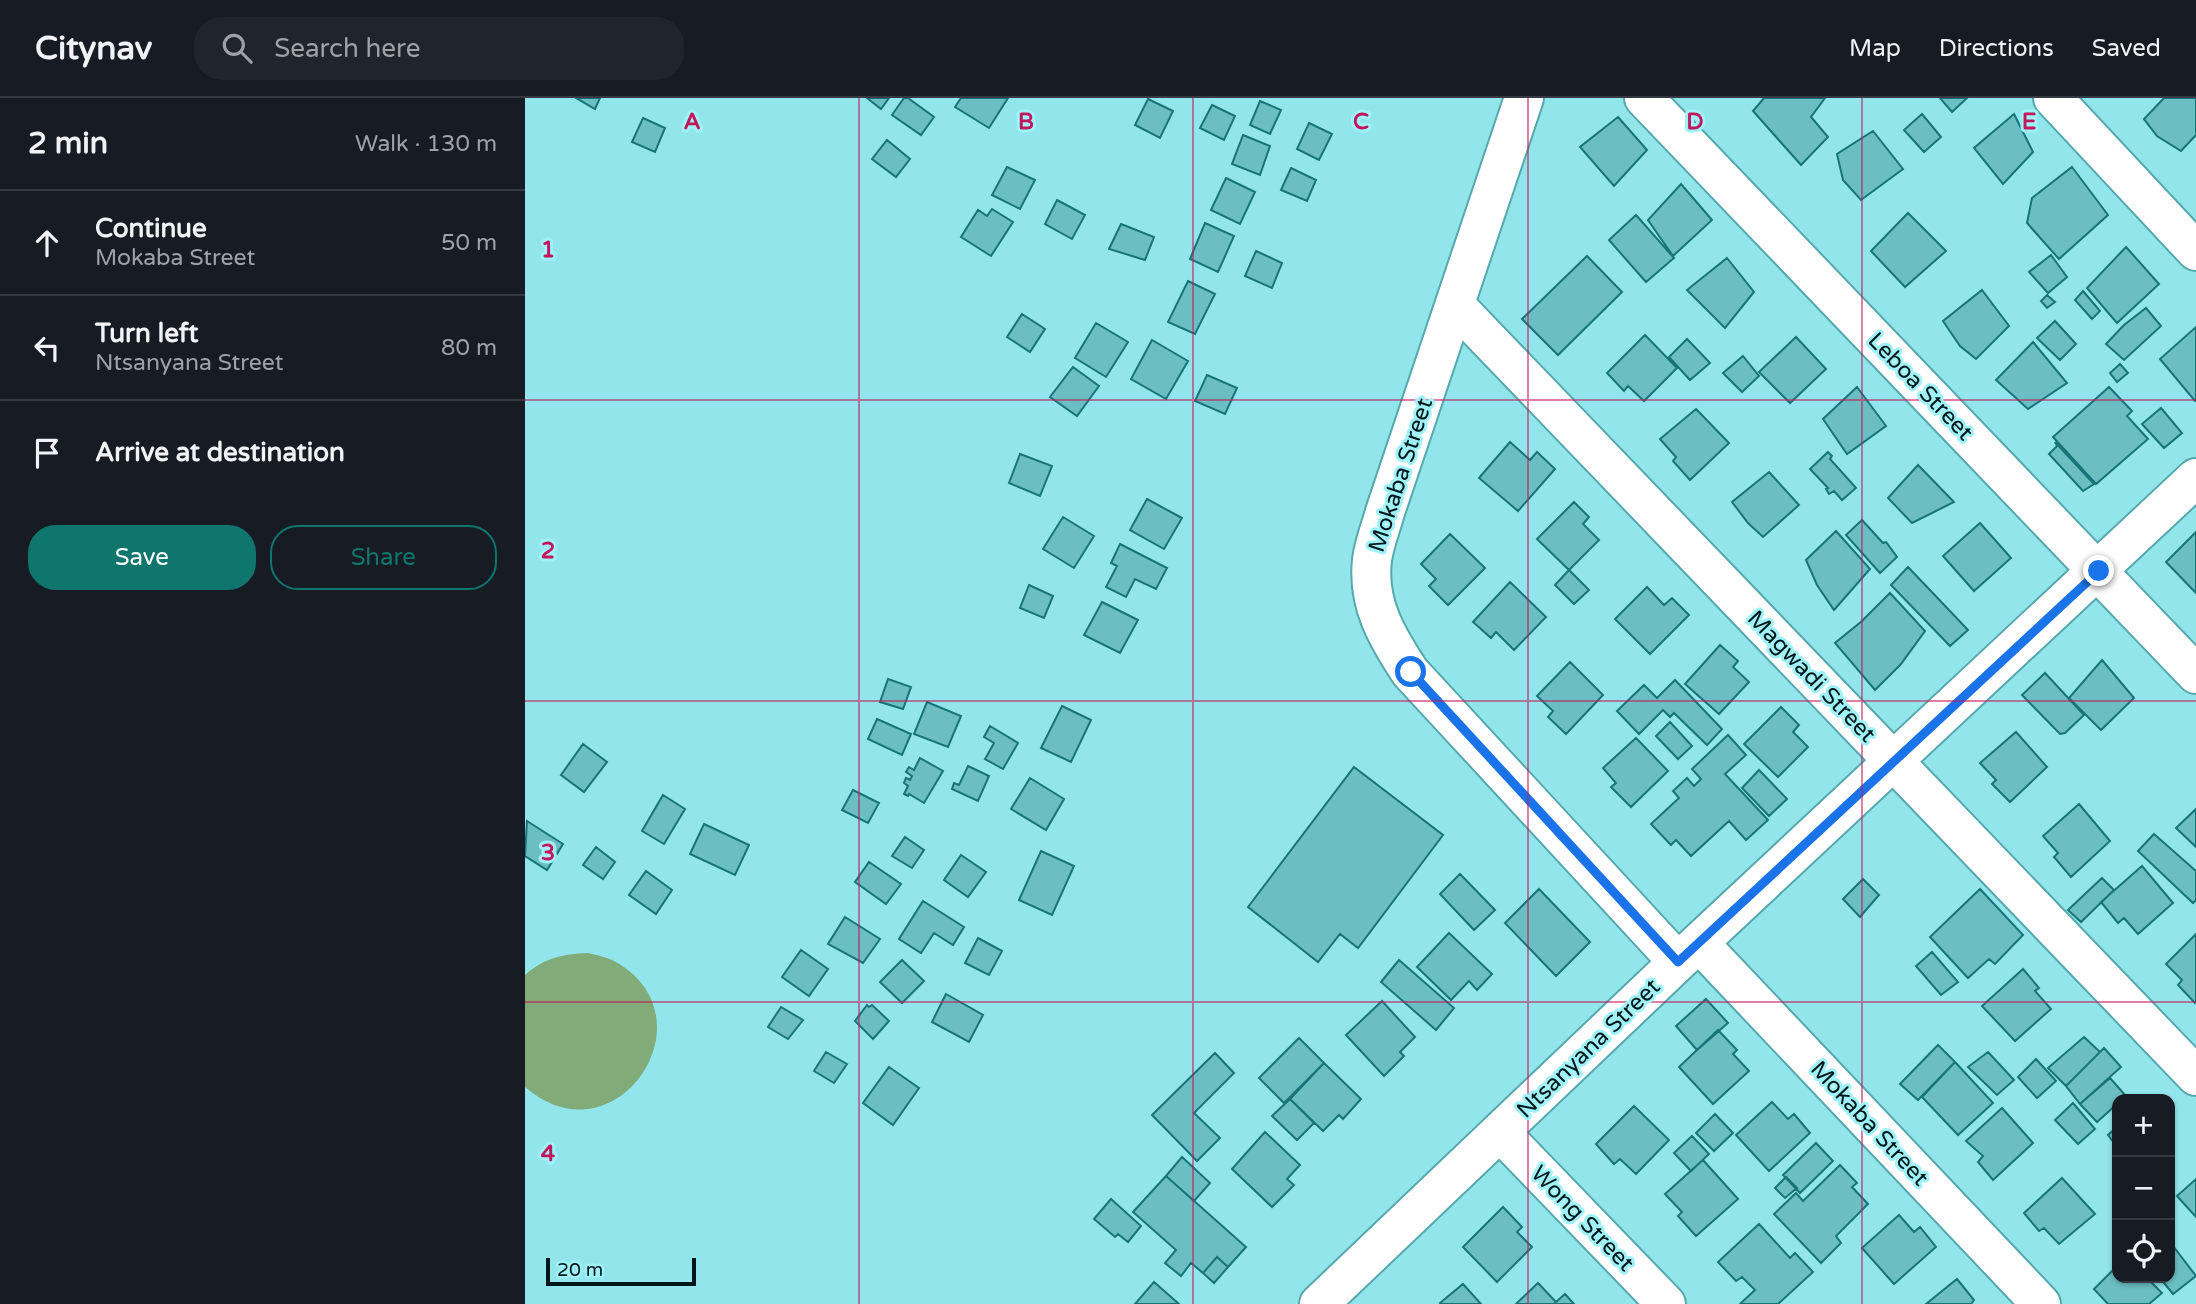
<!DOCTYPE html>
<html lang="en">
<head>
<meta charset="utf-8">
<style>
  :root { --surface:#171b24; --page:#20242c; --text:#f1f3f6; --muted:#9ea1a6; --line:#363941; --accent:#0f766e }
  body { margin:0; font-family:"Varela Round",sans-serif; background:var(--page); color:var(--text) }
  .controls { position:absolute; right:21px; bottom:21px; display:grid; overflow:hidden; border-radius:14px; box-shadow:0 2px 5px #0004 }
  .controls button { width:63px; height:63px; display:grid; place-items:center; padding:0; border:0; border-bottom:2px solid var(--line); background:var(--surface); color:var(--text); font:35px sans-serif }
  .scale { position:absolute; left:21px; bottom:18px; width:150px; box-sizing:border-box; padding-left:7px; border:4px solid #001719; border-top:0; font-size:19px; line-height:24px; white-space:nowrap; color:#001719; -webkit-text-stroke:5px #9ff3f8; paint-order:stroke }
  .stop { position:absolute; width:21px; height:21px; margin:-16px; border:5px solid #1a73e8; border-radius:50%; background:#fff }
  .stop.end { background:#1a73e8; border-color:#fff; box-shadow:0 2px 7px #0008 }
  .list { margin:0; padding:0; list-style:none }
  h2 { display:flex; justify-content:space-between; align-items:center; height:91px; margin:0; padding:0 28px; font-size:30px }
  h2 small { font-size:23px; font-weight:400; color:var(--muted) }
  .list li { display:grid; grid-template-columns:46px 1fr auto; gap:21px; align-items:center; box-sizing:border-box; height:105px; padding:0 28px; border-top:2px solid var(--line) }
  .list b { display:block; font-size:26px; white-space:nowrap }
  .list p { margin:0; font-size:23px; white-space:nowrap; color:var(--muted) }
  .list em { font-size:23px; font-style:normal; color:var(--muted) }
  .actions { display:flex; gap:14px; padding:21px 28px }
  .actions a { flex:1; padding:16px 0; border:2px solid var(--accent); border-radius:28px; text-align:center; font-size:24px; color:var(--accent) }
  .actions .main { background:var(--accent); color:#fff }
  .icon { flex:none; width:38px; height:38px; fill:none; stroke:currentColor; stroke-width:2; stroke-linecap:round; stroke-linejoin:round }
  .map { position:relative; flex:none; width:1671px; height:1206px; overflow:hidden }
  header { display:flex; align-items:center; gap:42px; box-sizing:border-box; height:98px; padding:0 35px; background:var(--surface); border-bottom:2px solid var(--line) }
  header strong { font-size:33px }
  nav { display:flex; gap:38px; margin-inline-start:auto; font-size:24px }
  .search { width:490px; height:63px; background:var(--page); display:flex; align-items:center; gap:18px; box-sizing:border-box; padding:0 24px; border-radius:28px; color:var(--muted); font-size:26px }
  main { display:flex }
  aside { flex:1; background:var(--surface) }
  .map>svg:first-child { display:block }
  .water { fill:#81ab79 }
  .building { fill:#6bbfc3; stroke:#17757a; stroke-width:2 }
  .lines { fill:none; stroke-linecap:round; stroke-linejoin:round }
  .minor-casing { stroke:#55a9ae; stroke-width:42 }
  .minor { stroke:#fff; stroke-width:38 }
  .route { stroke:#1a73e8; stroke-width:9 }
  .grid { fill:none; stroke:#c2185b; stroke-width:2; stroke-opacity:0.55 }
  .labels { text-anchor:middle; stroke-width:6; stroke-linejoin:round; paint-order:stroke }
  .street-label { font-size:23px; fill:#001719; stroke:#9ff3f8 }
  .grid-label { font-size:23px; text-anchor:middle; font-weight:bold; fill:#c2185b; stroke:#9ff3f8; stroke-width:6; stroke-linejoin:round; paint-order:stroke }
</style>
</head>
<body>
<header>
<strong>Citynav</strong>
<div class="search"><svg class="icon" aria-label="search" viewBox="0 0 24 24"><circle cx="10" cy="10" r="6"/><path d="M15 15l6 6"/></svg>Search here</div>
<nav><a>Map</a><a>Directions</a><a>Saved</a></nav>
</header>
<main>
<aside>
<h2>2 min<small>Walk · 130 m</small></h2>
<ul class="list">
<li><svg class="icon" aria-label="ahead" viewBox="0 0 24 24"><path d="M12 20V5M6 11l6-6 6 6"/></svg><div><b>Continue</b><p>Mokaba Street</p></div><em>50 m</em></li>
<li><svg class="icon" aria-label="left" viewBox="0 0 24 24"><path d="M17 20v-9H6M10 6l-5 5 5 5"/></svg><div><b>Turn left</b><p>Ntsanyana Street</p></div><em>80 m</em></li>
<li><svg class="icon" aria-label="arrive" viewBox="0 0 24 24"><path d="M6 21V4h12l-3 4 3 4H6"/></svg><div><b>Arrive at destination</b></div></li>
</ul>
<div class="actions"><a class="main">Save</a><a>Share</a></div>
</aside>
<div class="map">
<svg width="1671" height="1206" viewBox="0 0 1671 1206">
  <rect width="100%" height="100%" fill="#92e6eb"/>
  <path class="water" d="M63,855c8,2 18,4 26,8 102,55 2,205 -89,126v-112c19,-17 38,-21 63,-22z"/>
  <path class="building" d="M51,0h24l-5,11z
    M342,0h22l-8,11z
    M379,0h4l26,19 -13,18 -29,-20z
    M436,0h47l-19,30 -34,-21z
    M1239,0h61l-14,19 17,20 -27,28 -48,-54z
    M1415,0h27l-15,14z
    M1639,0h32v37l-15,16 -24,-15 -13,-17z
    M623,1l25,12 -13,27 -25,-13z
    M735,3l21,9 -11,24 -20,-9z
    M687,7l23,11 -11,24 -24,-12z
    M1397,16l19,23 -17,15 -20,-22z
    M1489,16l19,38 -30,32 -29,-36z
    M1093,19l29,33 -33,36 -34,-39z
    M118,20l22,10 -10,24 -23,-10z
    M784,25l23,11 -13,26 -22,-11z
    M1348,33l30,38 -42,31 -18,-20 -6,-26z
    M718,37l27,11 -10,29 -28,-11z
    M362,42l23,19 -14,18 -24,-18z
    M482,69l28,13 -15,29 -28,-14z
    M1547,69l36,48 -49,44 -32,-36 5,-25z
    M766,70l25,12 -9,21 -26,-11z
    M701,80l29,14 -15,32 -29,-14z
    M1156,86l31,36 -39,36 -25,-36z
    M532,102l28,15 -13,24 -27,-15z
    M467,111l21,13 -22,34 -30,-19 17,-27 9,6z
    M1383,115l38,38 -41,36 -34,-36z
    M1111,117l38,43 -28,24 -37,-42z
    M680,125l29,13 -16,36 -28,-13z
    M596,126l33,13 -9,23 -36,-11z
    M1601,149l33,37 -42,39 -30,-35z
    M731,153l26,12 -10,25 -27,-12z
    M1526,157l16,22 -19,16 -19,-21z
    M1062,158l35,36 -64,63 -36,-36z
    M1202,160l27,34 -29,36 -38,-38z
    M663,183l27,13 -20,40 -27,-12z
    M1457,192l27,36 -33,33 -16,-13 -17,-25z
    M1558,193l17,20 -8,8 -17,-19z
    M1522,197l8,7 -8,6 -6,-7z
    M1621,210l15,18 -37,34 -18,-16 18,-19z
    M497,216l23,15 -15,23 -23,-15z
    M1530,223l21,23 -16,16 -23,-22z
    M571,225l32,19 -22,35 -31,-19z
    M1671,229v74h-1l-35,-42z
    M1120,237l32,33 -33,33 -16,-15 -4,5 -17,-18z
    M1271,239l30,32 -36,34 -31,-31z
    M1162,241l23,24 -20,17 -21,-23z
    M627,242l36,21 -22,38 -35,-20z
    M1508,244l34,41 -39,26 -32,-29z
    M1218,258l16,20 -17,16 -19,-19z
    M1595,266l8,9 -11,9 -7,-9z
    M548,269l26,19 -22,30 -27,-19z
    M682,277l30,13 -12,26 -30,-13z
    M1332,289l29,39 -39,28 -24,-35z
    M1584,289l23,24 -5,5 21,23 -52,45 -43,-47z
    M1636,310l21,25 -18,15 -22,-24z
    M1171,311l33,34 -39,37 -17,-19 3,-4 -16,-18z
    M985,344l20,18 7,-8 18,17 -37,42 -39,-33z
    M1530,344l39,42 -11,7 -34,-37 8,-8z
    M1303,354l4,4 -2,3 26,29 -14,12 -8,-9 -5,3 -3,-5 2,-1 -18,-19z
    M495,356l32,12 -12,30 -31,-13z
    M1393,367l36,37 -42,21 -24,-25z
    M1244,374l30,33 -36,32 -15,-14 -16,-21z
    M622,401l35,19 -18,31 -34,-19z
    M1049,404l15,15 -6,7 16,16 -30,30 -32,-31z
    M538,419l31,19 -20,32 -31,-19z
    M1337,422l21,23 3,-1 11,15 -17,16 -34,-38z
    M1455,425l31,35 -37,33 -31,-35z
    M1311,433l34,38 -36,41 -17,-25 -11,-25z
    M1671,434v61l-30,-31z
    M925,436l35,34 -37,37 -19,-19 7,-7 -15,-15z
    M595,446l47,24 -11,21 -21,-10 -9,18 -20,-10 11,-21 -6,-3z
    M1383,469l60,63 -18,16 -59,-61z
    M1044,472l20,20 -15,14 -19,-19z
    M985,484l36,35 -32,33 -18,-18 -5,6 -18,-16z
    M504,487l24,11 -9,22 -24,-10z
    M1122,489l17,18 8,-7 17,17 -39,39 -35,-35z
    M1365,495l35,38 -24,33 -26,26 -40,-47 27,-22z
    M577,504l36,18 -18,33 -36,-18z
    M1195,547l18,16 -5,6 16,15 -30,32 -34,-30z
    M1577,562l32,38 -33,32 -32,-32z
    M1045,564l33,33 -37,39 -18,-17 5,-6 -16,-15z
    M1520,575l39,42 -19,18 -5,1 -38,-39z
    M363,581l23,8 -8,22 -23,-7z
    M1150,582l47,49 -15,16 -33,-32 -4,4 -7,-7 -24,24 -22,-23 27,-26 13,13z
    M402,604l34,14 -13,31 -34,-13z
    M537,608l29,14 -20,42 -30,-14z
    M1256,609l18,18 -6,7 15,15 -30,30 -34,-33z
    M352,621l34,15 -9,21 -34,-16z
    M1145,624l22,24 -14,13 -22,-23z
    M465,628l28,17 -15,26 -18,-10 9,-16 -10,-6z
    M1491,634l31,35 -37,35 -18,-18 4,-4 -16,-17z
    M1203,637l18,20 -21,19 43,46 -22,20 -17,-19 -38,35 -15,-16 -5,5 -20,-21 28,-26 -6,-7 14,-13 7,8 7,-7 -9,-10z
    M1111,640l32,33 -37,36 -20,-20 5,-4 -13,-15z
    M58,646l24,18 -23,30 -23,-17z
    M395,660l23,13 -19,32 -15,-9 -1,2 -4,-2 4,-8 -4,-3 2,-5 4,2 2,-4 -6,-4 3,-5 5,3z
    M443,668l21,10 -11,25 -26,-12 2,-6 5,2z
    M829,669l89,68 -85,113 -18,-14 -22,28 -70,-55z
    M1234,672l28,29 -18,17 -27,-28z
    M505,680l34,21 -18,31 -35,-21z
    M328,692l26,13 -11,20 -26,-13z
    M138,697l22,14 -21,35 -22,-13z
    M1554,706l31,37 -39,36 -17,-20 4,-4 -15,-17z
    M1671,711v38l-20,-19z
    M2,723l36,23 -16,26 -22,-14z
    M179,726l45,21 -14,30 -45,-21z
    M1629,736l42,37v29l-3,3 -55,-52z
    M380,739l19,13 -12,18 -20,-12z
    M71,749l19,15 -12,17 -20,-14z
    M516,753l33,15 -22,49 -33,-15z
    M436,757l25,17 -18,25 -24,-17z
    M344,764l32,22 -15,20 -31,-22z
    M1617,768l31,37 -35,31 -14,-16 -6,5 -17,-21z
    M121,773l26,19 -16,24 -27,-19z
    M935,776l35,36 -21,20 -34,-36z
    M1577,780l12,12 -33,32 -13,-12z
    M1338,781l16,16 -19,22 -17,-18z
    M1014,791l51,53 -34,34 -51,-53z
    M1455,791l43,46 -28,29 -6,-5 -21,19 -38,-41z
    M398,803l41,26 -11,18 -19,-12 -13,20 -22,-14z
    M320,819l35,22 -17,24 -35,-19z
    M924,835l43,41 -15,16 -8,-9 -18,19 -34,-33z
    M1671,836v67l-1,2 -17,-18 4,-5 -16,-16z
    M453,840l24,13 -13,24 -24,-12z
    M276,852l27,19 -19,27 -27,-19z
    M1407,854l26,30 -17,13 -25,-29z
    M377,862l22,21 -22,22 -22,-21z
    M874,862l55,48 -18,22 -55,-48z
    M1498,871l16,19 -4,3 16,18 -36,32 -33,-35z
    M421,896l37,21 -14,27 -37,-20z
    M1181,901l22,24 -31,27 -21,-24z
    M857,903l33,36 -15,15 4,4 -20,20 -38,-41z
    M342,907l2,2 3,-2 17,16 -16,18 -18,-18z
    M256,909l22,13 -15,19 -20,-12z
    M1193,932l19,20 -4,4 16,17 -36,33 -34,-37z
    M1559,939l16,15 -34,34 -18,-18z
    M774,940l25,25 -40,40 -25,-25z
    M1413,947l17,17 -37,38 -18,-16z
    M1579,950l17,19 -41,37 -14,-18z
    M301,954l21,12 -13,19 -20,-12z
    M1463,954l26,28 -17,15 -29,-28z
    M690,955l19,20 -40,40 26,25 -23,23 -45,-46z
    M1511,961l20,22 -19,17 -19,-21z
    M1430,964l38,41 -35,32 -36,-38z
    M799,965l37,36 -18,20 -4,-4 -16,16 -33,-32z
    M364,969l30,21 -26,37 -30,-22z
    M1585,980l16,18 -9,3v5l-20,18 -17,-18z
    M765,1001l24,24 -17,17 -25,-24z
    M1247,1004l16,17 6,-5 16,19 -41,38 -33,-36z
    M1548,1005l22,26 -17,15 -23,-24z
    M1109,1008l35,34 -33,34 -16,-15 -6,5 -18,-20z
    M1477,1010l31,35 -40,37 -15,-18 5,-6 -17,-15z
    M1190,1016l18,19 -19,18 -18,-18z
    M1592,1029v20l-9,-12z
    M740,1034l35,33 -13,14 7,6 -22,22 -40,-38z
    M1167,1038l17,18 -18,17 -17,-18z
    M1291,1045l17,18 -33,32 -17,-18z
    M657,1059l28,26 -16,18 -28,-25z
    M1178,1062l35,39 -42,37 -18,-20 4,-4 -17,-18z
    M1315,1067l17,18 -5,4 16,17 -32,32 5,7 -20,20 -47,-49 22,-21 7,8z
    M641,1078l80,71 -18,20 -11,-10 -14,16 -12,-10 -10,13 -16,-13 11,-13 -43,-38z
    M1261,1079l11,11 -12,10 -10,-10z
    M1537,1080l33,36 -36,30 -15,-16 -5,3 -15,-18z
    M1671,1081v38l-19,-21z
    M586,1101l30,27 -13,16 -10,-8 -3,3 -21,-18z
    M978,1109l19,20 -5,5 15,15 -35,35 -34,-35z
    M1374,1117l15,17 6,-5 16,20 -42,37 -32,-36z
    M1234,1126l31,34 5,-5 18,19 -35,32h-38l15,-14 -13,-13 -6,4 -18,-19z
    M1645,1144l26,34 -23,18 -13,-16h10z
    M692,1159l11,10 -14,16 -11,-10z
    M1592,1168v12h30l15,15 -13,11h-41l-14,-15z
    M1432,1181l17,21 -3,4h-45z
    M629,1184l25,22h-44z
    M1013,1185l18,19 -2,2h-38z
    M938,1186l18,20h-40l-1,-1z
    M1040,1196l9,10h-20l2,-2z"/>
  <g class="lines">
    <g class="minor-casing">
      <path id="minor" d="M999,0l-139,414c-4,15 -11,32 -13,48 -5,44 15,77 38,112l268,290
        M1119,0l552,576
        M1528,0l143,153
        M931,208l740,770
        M1174,845l342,361
        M975,1034l166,172
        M794,1206l359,-342 518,-484"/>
    </g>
    <use href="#minor" class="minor"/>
  </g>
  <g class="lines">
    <path class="route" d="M886,574l267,290 421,-391"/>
  </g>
  <path class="grid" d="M334,0v1206M668,0v1206M1003,0v1206M1337,0v1206M0,302h1671M0,603h1671M0,904h1671"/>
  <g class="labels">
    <g class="street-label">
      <text transform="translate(1396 288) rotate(46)" y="8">Leboa Street</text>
      <text transform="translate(875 377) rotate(-72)" y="8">Mokaba Street</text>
      <text transform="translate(1287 578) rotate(46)" y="8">Magwadi Street</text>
      <text transform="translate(1063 950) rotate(-44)" y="8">Ntsanyana Street</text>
      <text transform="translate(1345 1025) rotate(47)" y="8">Mokaba Street</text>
      <text transform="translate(1058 1120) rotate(46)" y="8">Wong Street</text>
    </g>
  </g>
  <g class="grid-label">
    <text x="167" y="31">A</text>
    <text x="501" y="31">B</text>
    <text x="836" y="31">C</text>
    <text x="1170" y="31">D</text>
    <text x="1504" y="31">E</text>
    <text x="23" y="159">1</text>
    <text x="23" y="460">2</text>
    <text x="23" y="762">3</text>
    <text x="23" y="1063">4</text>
  </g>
</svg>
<div class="controls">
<button>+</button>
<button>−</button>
<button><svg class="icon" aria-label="locate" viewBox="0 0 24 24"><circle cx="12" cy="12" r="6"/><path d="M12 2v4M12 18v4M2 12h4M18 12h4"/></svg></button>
</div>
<div class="scale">20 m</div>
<div class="stop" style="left:886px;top:574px"></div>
<div class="stop end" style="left:1574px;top:473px"></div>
</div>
</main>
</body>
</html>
